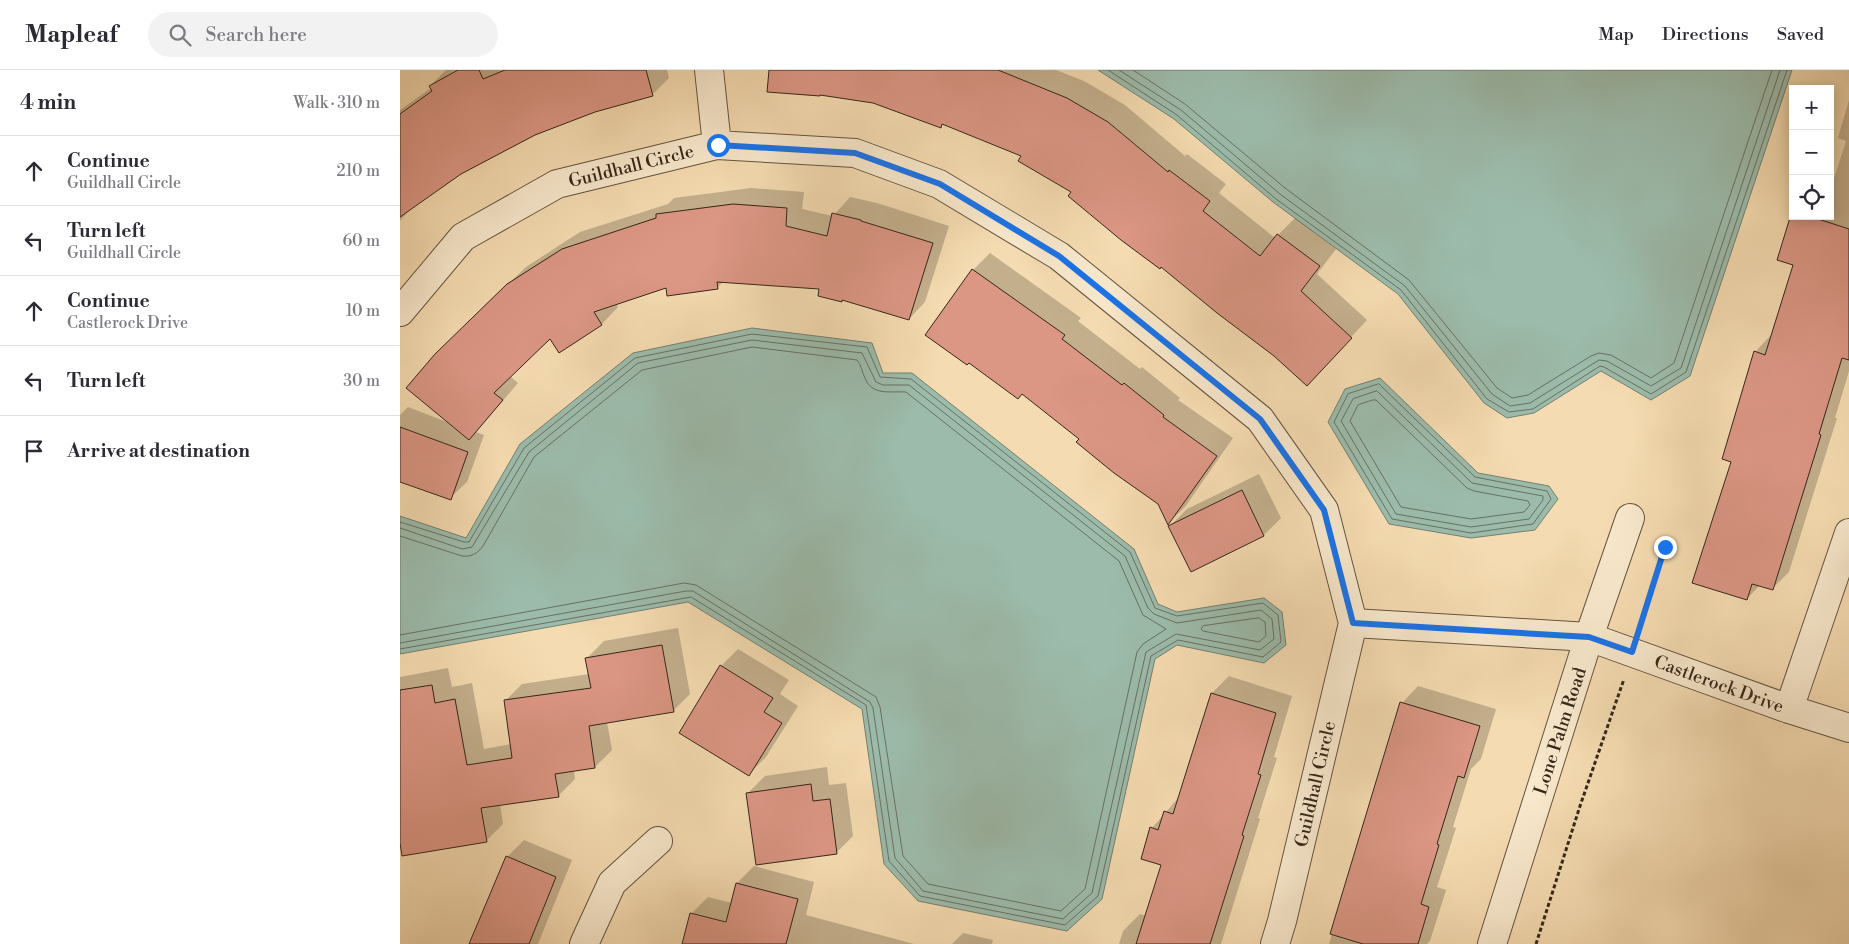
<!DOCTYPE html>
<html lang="en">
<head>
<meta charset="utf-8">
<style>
  :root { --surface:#fff; --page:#f2f2f3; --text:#2b2b33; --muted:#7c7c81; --line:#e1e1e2 }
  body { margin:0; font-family:"Libre Bodoni",serif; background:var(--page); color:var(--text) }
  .controls { position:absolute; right:15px; top:15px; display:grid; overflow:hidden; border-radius:0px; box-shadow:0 2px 12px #0003 }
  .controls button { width:45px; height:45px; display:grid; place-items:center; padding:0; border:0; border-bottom:1px solid var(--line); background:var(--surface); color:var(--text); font:25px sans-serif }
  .stop { position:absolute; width:15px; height:15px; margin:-11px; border:4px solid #1a73e8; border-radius:50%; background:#fff }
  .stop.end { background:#1a73e8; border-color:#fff; box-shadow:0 1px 5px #0008 }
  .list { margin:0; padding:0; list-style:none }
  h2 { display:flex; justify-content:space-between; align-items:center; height:65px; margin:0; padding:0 20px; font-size:21px }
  h2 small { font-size:16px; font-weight:400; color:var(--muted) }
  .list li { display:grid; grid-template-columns:32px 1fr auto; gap:15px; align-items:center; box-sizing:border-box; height:70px; padding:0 20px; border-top:1px solid var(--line) }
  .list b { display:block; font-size:19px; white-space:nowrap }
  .list p { margin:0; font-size:16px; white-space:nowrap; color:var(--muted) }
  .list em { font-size:16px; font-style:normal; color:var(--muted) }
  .icon { flex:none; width:28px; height:28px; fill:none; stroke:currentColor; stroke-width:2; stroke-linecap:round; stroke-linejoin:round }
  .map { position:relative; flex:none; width:1449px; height:874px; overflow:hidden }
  header { display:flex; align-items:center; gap:30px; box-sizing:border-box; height:70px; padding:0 25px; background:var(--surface); border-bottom:1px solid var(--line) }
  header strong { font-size:24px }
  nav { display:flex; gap:28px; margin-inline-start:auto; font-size:18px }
  .search { width:350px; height:45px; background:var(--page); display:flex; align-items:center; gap:12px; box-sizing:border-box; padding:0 18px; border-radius:28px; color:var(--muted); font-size:19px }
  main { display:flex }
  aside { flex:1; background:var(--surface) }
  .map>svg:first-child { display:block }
  .water { fill:#9cbbab; stroke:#738071 }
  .shadow { fill:#0003 }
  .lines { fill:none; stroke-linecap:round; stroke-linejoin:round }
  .shore { stroke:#687162; stroke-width:1 }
  .building { fill:#db9684; stroke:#352719 }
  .minor-casing { stroke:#65543f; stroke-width:30 }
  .path { stroke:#352719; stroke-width:3; stroke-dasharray:4 2.5; stroke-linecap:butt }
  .minor { stroke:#f8e8cc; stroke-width:28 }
  .route { stroke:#1a73e8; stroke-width:6 }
  .labels { text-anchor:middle; stroke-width:4.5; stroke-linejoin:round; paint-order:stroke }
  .street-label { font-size:18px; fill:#352719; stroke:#f8e8cc }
</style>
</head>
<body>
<header>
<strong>Mapleaf</strong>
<div class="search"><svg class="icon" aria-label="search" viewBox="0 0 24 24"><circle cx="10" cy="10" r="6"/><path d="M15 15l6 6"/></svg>Search here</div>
<nav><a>Map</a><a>Directions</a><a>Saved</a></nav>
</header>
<main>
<aside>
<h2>4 min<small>Walk · 310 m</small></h2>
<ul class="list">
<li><svg class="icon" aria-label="ahead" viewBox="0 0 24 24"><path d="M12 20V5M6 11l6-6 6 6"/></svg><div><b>Continue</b><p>Guildhall Circle</p></div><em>210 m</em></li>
<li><svg class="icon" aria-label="left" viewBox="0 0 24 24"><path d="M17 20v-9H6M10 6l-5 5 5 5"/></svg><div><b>Turn left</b><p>Guildhall Circle</p></div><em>60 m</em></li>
<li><svg class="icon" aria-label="ahead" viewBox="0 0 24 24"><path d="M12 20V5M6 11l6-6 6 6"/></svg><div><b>Continue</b><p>Castlerock Drive</p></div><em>10 m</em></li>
<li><svg class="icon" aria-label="left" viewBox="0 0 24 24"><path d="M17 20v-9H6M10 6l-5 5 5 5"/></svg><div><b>Turn left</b></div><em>30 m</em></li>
<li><svg class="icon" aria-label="arrive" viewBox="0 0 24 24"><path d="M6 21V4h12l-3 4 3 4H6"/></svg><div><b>Arrive at destination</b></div></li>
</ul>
</aside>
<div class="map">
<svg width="1449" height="874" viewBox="0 0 1449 874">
  <rect width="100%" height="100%" fill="#f5dbb1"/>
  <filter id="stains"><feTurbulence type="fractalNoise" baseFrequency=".004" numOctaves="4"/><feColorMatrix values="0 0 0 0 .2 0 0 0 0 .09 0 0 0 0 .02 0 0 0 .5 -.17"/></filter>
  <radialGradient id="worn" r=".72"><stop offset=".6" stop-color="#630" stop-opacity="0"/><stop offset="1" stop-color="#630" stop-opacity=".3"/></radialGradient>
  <path class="water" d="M698,0h694l-102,306 -39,24 -50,-29 -67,42 -27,5 -23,-15 -86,-109 -125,-92 -99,-83z
    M352,258l120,15 11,30h29l222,176 24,55 19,8 87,-14 18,14 4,33 -22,18 -87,-18 -22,14 -53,240 -35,32 -149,-30 -34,-37 -22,-155 -174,-107 -288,52v-138l66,22 54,-94 113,-91z
    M980,308l98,95 71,13 9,13 -23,31 -64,8 -82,-14 -61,-102 17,-33z"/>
  <path class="shadow" d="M46,0h221l2,8 -17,17 -58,16 -59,23 -74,39 -49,34 -12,14v-111l31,-22 -1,-2z
    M370,0h286l28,11 41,24 60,51 2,-2 39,30 -7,9 56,45 20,-20 41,31 -19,25 50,46 -44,47 -48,-12 -202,-163 -50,-36 -79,-33 -4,3 -67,-24z
    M1449,30v271l-14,47h2l-48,154 -17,17 -12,-4 -13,14 -15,-138 23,-109 16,-17 23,-71 -16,-4 15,-48v4h37v-25l16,-50 -8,-3z
    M351,118l53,4 -2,17 31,7 17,-19 27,6 72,23 -24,76 -16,17 -88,-31 -97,-7 -7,7 -50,-1 -51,16 2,4 -16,17 -43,27 -9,-14 -40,39 8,7 -42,49 8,3 -17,47 -17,16 -50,-17v-66l8,-8 39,15 6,-85 73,-70 54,-35 88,-28 6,-6z
    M590,183l91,65 -3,3 62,48 2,-2 38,31 -2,2 55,38 -48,69 -17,16 -9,-20 -79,-65 -107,-168z
    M859,404l22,44 -17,17 -72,35 -22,-44 17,-17z
    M278,558l12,66 -17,17 -66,11 5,28 -17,17 -21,3 1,9 -17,17 -58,8 3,20 -17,17 -86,-6v-158l48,-9 4,19 20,-4 12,66 27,-5 -6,-43 17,-17 67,-10 -2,-16 17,-17z
    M338,579l51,31 -9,14 18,12 -32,51 -17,17 -28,-108z
    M829,606l63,20 -18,61 3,1 -19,60 2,1 -39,125h-102l4,-13 17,-17 6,2 16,-52 -10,-36 27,-31 33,-104z
    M1018,616l78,23 -15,50 -10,10 -18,58 3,1 -19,59 9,3 -16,51 -3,3h-98l73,-241z
    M427,697l2,18 17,-2 7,53 -17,17 -88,-60 17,-17z
    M124,770l48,20 -34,84h-67l36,-87z
    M354,796l60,16 -8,33 108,29h-231l8,-30 17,-17 24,6 5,-20z
    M563,863l30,7 -1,4h-40z"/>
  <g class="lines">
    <path class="shore" d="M708,0l69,45 99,84 125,91 86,109 22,13 24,-3 67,-43 4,1 47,27 35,-22 101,-302
      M719,0l62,40 99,84 125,92 87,108 18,12 20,-3 69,-43 8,1 44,25 30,-18 99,-298
      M733,0l52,34 100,84 124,92 88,108 15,10 16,-3 63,-39 8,-3 12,2 40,23 23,-15 98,-293
      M979,314l96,93 72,14 4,8 -18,25 -62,9 -79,-14 -58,-97 14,-28z
      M977,321l95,92 71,13v4l-14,19 -58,8 -75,-13 -55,-93 12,-22z
      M973,330h3l91,88 7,3 54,10 2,4 -6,7 -53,7 -70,-12 -51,-86 8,-16z
      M0,452l64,20h5l55,-94 111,-90 117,-24 115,13 13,30 31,2 219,173 25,56 22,8 86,-13 15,12 3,27 -18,15 -85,-17 -27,16 -53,240 -33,29 -145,-29 -31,-35 -23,-156 -175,-108 -291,52
      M0,458l62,21 10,-2 57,-95 109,-89 114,-23 110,13 14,29 7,3h26l216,171 23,52 6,6 23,9 84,-13 11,9 2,20 -14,11 -84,-16 -30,18 -54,241 -29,26 -140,-28 -28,-33 -22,-150 -3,-6 -177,-111h-7l-286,52
      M0,466l62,20c9,1 15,-2 21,-10l51,-89 108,-87 110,-23 105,13c4,4 5,12 8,18 7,18 25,13 41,14l213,169 24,54 23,14 -23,15 -6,8 -52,237 -24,22 -133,-27 -25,-28 -23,-149 -4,-10 -180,-112 -12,-2 -284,52
      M859,548l6,4 1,14 -7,6 -56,-11 -2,-2 2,-3z"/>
  </g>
  <path class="building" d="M58,0h21l4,9 22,-9h141l7,26 -58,16 -60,23 -74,39 -61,43v-103l32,-23 -3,-5z
    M369,0h229l69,28 41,24 60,50 1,-2 41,31 -7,10 57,45 17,-22 43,32 -19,25 51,47 -45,48 -33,-30 -57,-43 -56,-46 -1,2 -39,-29 -53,-44 3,-4 -53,-31 3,-5 -79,-32 -1,4 -68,-25 -53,-8v1l-53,-4z
    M333,134l54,4 -1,18 41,10 5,-23 29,7v1l72,22 -24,77 -67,-20v2l-24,-6 1,-7 -102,-7 1,7 -51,7 -1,-8 -72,24 8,13 -43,28 -9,-14 -56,54 9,7 -34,40 -63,-52 29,-34 72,-70 55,-35 94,-31v-4z
    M1392,141l1,5h16l40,13v131l-7,-2 -23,76 2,1 -48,155 -21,-6 -5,16 -55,-17 39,-121 -9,-3 32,-108 11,4 28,-90 -16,-5z
    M572,199l93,66 -3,4 60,46 2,-2 40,32 -1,2 54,39 -49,69 -10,-21 -44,-31 -38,-31 3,-3 -57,-45 -4,5 -49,-36 -2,2 -42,-30z
    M0,357l68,25 -17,48 -51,-18z
    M842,420l22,46 -73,36 -23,-46z
    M262,575l12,67 -85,14 6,42 -40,6 4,23 -78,11 6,34 -85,14 -2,-13v-153l32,-5 3,18 20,-4 12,66 45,-7 -8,-58 87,-12 -6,-30z
    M320,595l53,33 -9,14 18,11 -33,53 -70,-43z
    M811,623l65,20 -18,61 3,1 -19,60 2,1 -34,108h-74l25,-79 -20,-6 9,-32 8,3 6,-19 9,3z
    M1000,632l80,24 -16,52 -6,-2 -21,68 2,1 -18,59 8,3 -11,37h-55l-33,-10z
    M411,714l2,17 17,-2 7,55 -81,11 -10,-72z
    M106,786l50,21 -27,67h-60z
    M336,813l62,16 -12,45h-104l8,-31 36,9z"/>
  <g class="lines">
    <g class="minor-casing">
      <path id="minor" d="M309,0l8,75
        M0,242l63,-75 94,-53 160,-39 138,8 84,31 120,72 201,163 64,91 29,113 -71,298 -7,23
        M953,553l236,14 200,72 60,19
        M1389,639l60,-176
        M184,874l28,-61 46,-42
        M1092,874l97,-307 41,-119"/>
    </g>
    <path class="path" d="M1239,557l26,-80
      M1136,874l44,-138 44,-127"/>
    <use href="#minor" class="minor"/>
  </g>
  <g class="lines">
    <path class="route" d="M318,75l137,8 85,31 119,72 201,163 64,91 29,113 236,14 43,15 33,-105"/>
  </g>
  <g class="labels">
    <g class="street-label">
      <text transform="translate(231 96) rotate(-14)" y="6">Guildhall Circle</text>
      <text transform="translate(1319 614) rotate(20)" y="6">Castlerock Drive</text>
      <text transform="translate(1160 661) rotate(-72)" y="6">Lone Palm Road</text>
      <text transform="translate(915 714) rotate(-77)" y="6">Guildhall Circle</text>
    </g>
  </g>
  <rect width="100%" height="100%" filter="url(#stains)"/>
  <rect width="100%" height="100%" fill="url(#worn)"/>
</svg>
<div class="controls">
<button>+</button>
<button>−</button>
<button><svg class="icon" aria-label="locate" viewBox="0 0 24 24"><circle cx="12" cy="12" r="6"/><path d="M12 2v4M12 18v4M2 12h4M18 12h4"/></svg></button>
</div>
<div class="stop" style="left:318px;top:75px"></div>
<div class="stop end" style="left:1265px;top:477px"></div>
</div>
</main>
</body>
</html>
